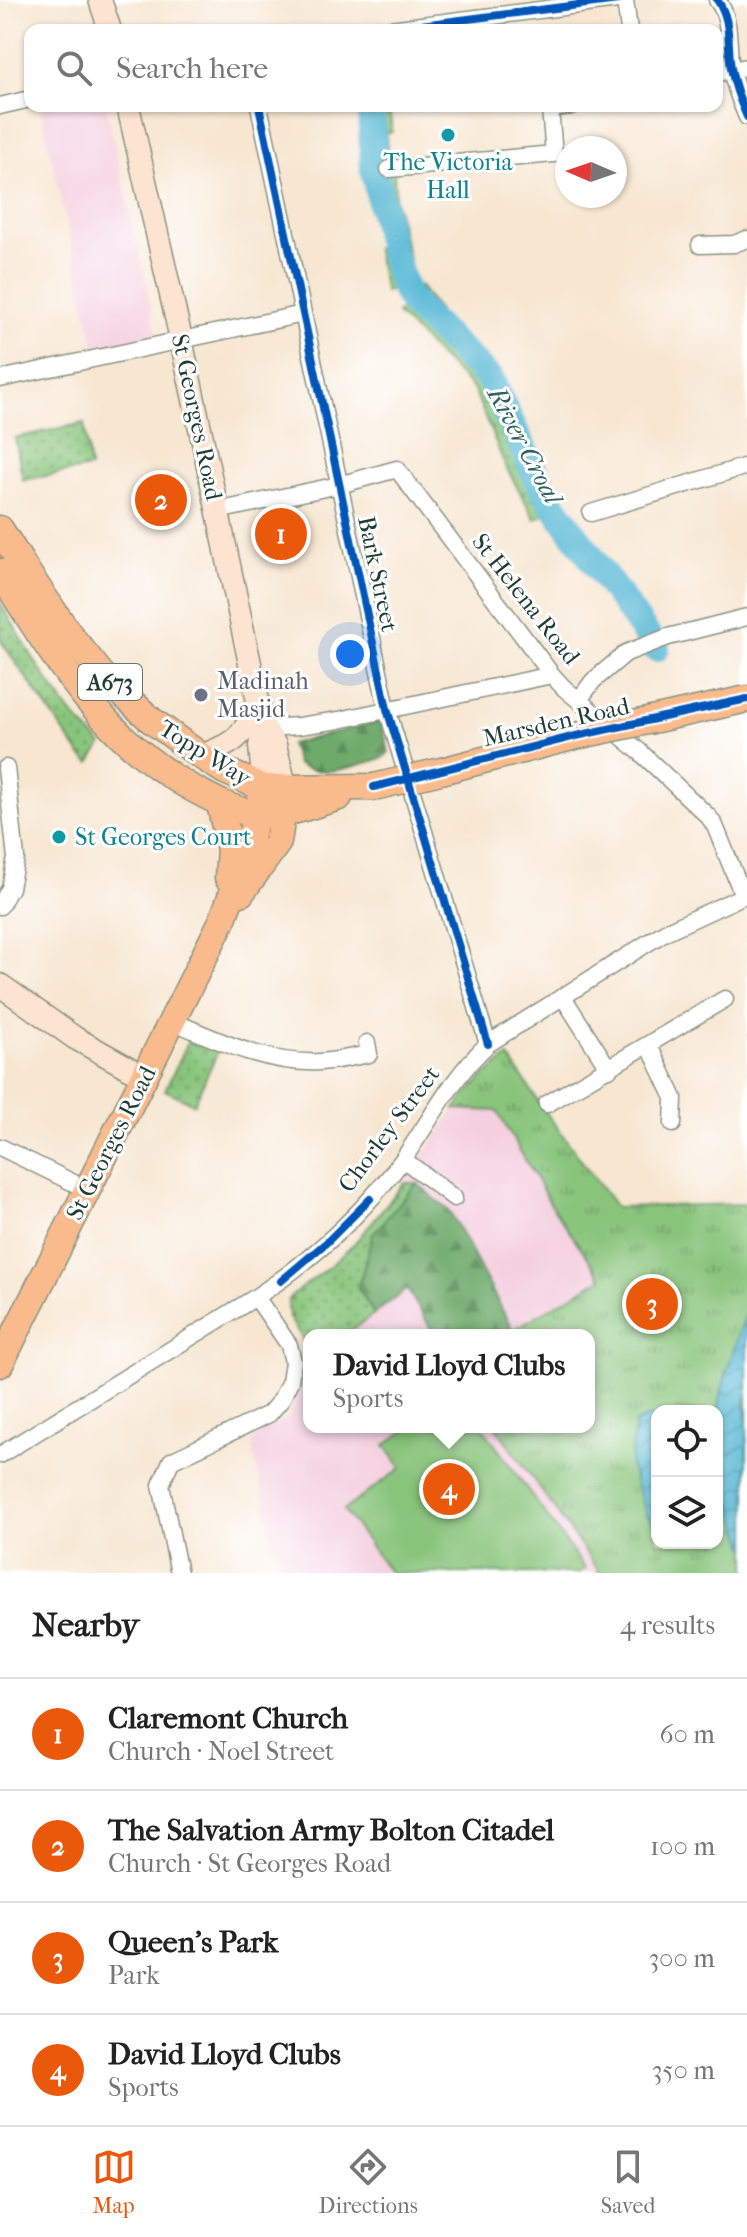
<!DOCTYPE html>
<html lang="en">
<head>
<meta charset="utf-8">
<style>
  :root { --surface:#fff; --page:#f6f6f6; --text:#222; --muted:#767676; --line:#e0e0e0; --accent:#ea580c }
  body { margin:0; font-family:"IM FELL French Canon",serif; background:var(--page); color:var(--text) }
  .controls { position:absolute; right:24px; bottom:24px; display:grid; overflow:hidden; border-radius:16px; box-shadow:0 2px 6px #0004 }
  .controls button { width:72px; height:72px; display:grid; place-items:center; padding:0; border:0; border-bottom:2px solid var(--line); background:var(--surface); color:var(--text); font:40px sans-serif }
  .compass { position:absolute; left:555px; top:136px; width:72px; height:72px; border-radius:50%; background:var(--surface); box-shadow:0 2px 6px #0004; rotate:272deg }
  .you { position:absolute; left:350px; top:654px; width:28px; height:28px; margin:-20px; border:6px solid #fff; border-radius:50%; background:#1a73e8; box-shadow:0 0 0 12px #1a73e833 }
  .badge { display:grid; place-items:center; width:52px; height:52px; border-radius:50%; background:var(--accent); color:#fff; font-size:26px; font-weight:700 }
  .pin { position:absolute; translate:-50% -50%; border:4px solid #fff; box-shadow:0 2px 8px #0006 }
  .popup { position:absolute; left:303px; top:1329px; width:292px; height:104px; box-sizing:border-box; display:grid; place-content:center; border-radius:16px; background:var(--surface); filter:drop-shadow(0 2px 6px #0005); font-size:26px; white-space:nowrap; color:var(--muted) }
  .popup b { font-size:30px; color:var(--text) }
  .popup::after { content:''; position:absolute; left:50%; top:100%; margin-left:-16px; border:16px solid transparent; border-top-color:var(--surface) }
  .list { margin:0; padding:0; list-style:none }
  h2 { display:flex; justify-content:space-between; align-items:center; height:104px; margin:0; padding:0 32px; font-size:34px }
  h2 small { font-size:26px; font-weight:400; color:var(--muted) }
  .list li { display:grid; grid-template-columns:52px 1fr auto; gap:24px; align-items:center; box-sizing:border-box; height:112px; padding:0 32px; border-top:2px solid var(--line) }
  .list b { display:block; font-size:30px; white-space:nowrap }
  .list p { margin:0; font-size:26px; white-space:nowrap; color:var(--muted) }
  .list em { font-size:26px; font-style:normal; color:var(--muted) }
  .icon { flex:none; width:44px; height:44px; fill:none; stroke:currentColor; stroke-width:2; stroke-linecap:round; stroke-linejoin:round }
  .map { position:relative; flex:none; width:747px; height:1573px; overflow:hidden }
  .search { position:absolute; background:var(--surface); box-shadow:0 2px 6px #0004; left:24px; right:24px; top:24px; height:88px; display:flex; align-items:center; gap:20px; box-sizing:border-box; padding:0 28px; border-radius:16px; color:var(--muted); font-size:30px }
  .sheet { height:552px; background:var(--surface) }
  nav { display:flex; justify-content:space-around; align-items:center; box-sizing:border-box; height:112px; border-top:2px solid var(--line); background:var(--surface); font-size:22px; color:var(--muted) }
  nav a { display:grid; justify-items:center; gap:4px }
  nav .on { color:var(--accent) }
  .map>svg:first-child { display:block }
  .built { fill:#f4cfde }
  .grass { fill:url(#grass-dots); stroke:#548057; stroke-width:2 }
  .forest { fill:url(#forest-firs); stroke:#46744f; stroke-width:2 }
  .park { fill:url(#park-tufts); stroke:#548057; stroke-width:2; fill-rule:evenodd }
  .garden { fill:#88c47a; stroke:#548057; stroke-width:2 }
  .water { fill:url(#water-waves); stroke:#3a7a84; stroke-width:2 }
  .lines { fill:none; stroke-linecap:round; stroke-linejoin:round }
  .river { stroke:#56b8d5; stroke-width:28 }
  .street-casing { stroke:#8b9282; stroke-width:19 }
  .secondary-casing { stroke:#8b9282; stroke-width:25 }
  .primary-casing { stroke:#8b9282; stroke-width:29 }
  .street { stroke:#fff; stroke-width:16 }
  .secondary { stroke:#fde4d1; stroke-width:22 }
  .primary { stroke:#fabb8c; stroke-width:26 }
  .primary-bridge-casing { stroke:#8b9282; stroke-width:29; stroke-linecap:butt }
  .primary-bridge { stroke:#fabb8c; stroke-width:26 }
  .cycleway-casing { stroke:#fff; stroke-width:13 }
  .cycleway { stroke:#0057b8; stroke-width:8 }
  .culture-dot { fill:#0f9aa8; stroke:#fff; stroke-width:3 }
  .worship-dot { fill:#6b7280; stroke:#fff; stroke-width:3 }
  .labels { text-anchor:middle; stroke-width:6; stroke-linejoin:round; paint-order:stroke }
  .shield { fill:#fff; stroke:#627771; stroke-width:2 }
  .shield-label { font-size:22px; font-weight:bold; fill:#1f3d34 }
  .culture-label { font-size:24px; fill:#0d838f; stroke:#fff }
  .street-label { font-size:24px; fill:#1f3d34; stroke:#fff }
  .worship-label { font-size:24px; fill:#5b616d; stroke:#fff; text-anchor:start }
  .water-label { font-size:26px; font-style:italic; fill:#306264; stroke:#fff }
</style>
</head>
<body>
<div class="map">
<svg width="747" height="1573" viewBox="0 0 747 1573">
  <defs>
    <pattern id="grass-dots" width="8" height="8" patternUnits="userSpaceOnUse" patternTransform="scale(2)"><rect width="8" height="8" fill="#88c47a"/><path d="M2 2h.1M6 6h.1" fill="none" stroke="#6fa065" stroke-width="1.8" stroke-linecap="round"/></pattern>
    <pattern id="forest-firs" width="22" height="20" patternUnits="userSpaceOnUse" patternTransform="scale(2)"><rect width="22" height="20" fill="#6eaa6a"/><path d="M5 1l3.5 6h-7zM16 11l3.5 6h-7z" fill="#5a8c58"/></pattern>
    <pattern id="park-tufts" width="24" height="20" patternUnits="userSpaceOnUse" patternTransform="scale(2)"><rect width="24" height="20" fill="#88c47a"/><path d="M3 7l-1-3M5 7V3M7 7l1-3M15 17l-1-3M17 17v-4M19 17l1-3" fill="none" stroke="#6fa065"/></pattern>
    <pattern id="water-waves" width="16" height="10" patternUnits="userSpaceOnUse" patternTransform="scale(2)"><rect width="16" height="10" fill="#56b8d5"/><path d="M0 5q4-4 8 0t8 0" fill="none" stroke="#4797ae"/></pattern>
  </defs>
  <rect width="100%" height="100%" fill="#fff"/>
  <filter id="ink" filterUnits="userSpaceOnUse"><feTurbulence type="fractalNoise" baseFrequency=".0125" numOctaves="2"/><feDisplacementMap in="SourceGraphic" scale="16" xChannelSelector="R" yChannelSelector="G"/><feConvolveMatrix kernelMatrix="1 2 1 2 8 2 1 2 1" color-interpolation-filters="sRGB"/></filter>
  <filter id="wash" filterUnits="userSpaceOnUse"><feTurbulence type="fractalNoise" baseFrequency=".006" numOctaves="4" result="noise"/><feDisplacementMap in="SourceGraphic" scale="32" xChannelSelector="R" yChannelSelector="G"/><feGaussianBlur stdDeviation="1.8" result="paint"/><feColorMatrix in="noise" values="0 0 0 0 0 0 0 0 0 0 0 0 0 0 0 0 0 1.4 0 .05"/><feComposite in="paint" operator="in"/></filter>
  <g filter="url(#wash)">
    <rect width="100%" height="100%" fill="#f7e6d0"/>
    <path class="built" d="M50,106h56l51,227 -62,15 -55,-240z
      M455,1109l42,1 56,98 49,71 -89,51 -63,-118 -33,-29h-13z
      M407,1289l28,46h-90z
      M309,1362v65h187l104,146h-320l-28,-126 2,-13 33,-15z"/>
    <path class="grass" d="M362,106h27l3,26 -6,1 4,34 4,4 1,28 18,78 -28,15 -10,-44 3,-1 -14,-71z
      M420,286l39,53 34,25 10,14 39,97 21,30 -28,14 -30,-54 -31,-75 -77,-76z
      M84,423l6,45 -67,12 -8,-42z
      M0,602l38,64 32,46 32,33 -12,18 -9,-7 -81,-116z
      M188,1042l30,9 -24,53 -29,-14z
      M404,1183h13l-44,52 -15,53 16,26 -29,21h-36l-1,28 -2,-19 -17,-26 -1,-16 4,-7 38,-29 23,-21z"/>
    <path class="forest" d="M381,721l8,31 -6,6c-29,8 -58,21 -86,6l-7,-20z
      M417,1183l33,29 63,118 -9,5h-69l-28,-46 -33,25 -16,-26 15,-54z"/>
    <path class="park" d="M509,1057l33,50 74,100 131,-3v369h-147l-104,-146h93v-92h-85l98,-57 -49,-70 -56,-97 -42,-2c17,-23 31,-36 54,-52zM657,1411h60v132h-60z"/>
    <path class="garden" d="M410,1427h72l103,142 -6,4h-189l-46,-63 57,-42 -16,-23z"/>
    <path class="water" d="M747,1309v86l-2,9 2,22v125c-14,-42 -36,-108 -27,-152 6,-30 18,-61 27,-90z
      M651,1416l6,2v110l-11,-15 -16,-48 5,-42z"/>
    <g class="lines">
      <path class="river" d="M371,106l3,65 18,81 14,41 10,15 74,71 49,103 16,25 101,141"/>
    </g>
  </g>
  <g filter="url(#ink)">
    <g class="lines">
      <g class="street-casing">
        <path id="street" d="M625,0l4,30
          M717,0c15,19 10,45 14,68 3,17 9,33 16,49
          M382,30l236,-30
          M717,73l30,-6
          M0,106l30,-7
          M259,106l128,603 101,335
          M389,169l165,-15 -4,-45 22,-3
          M700,245l34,-1 13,-5
          M0,379l303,-65
          M217,511l122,-26 58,-16 155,206 12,13 75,63 70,66 6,9 28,69
          M591,513l156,-47
          M579,700l14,-19 33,-28 42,-16 79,-20
          M264,728l35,-2 40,-6 213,-45
          M0,906l10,-18 6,-30 -10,-90
          M563,997l46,72
          M172,1021c47,20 96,44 148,41 16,-1 33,-5 49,-8l-2,-11
          M649,1045l25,53 -1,26
          M547,1104l178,-105
          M0,1147l88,43
          M403,1159l51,39
          M0,1455l256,-158c56,-37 108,-85 148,-139 27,-39 49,-82 84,-114l177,-112 82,-38
          M179,1573l-18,-88 10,-24 98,-47 12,-14 9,-19 3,-19 -4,-17 -33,-48"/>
      </g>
      <g class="secondary-casing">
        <path id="secondary" d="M100,0l10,30
          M128,106l53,233 78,367 5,22 -4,18 4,42
          M264,728l11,17 11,44
          M201,756c35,-13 39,-18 58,-50
          M0,985l75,53 70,39"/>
      </g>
      <g class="primary-casing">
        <path id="primary" d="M0,529l23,37 46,68 34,42 48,44 50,36 24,15 39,17 110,-1
          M0,572c53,83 99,163 188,214 22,12 43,24 68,28 27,4 58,-10 83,-17
          M652,720l95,-21
          M445,770l131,-34
          M220,804l10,45 -2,29
          M241,893l37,-51 7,-45
          M0,1364l222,-443 20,-54 22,-79"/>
      </g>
      <use href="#street" class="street"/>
      <use href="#secondary" class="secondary"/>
      <use href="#primary" class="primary"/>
      <g class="primary-bridge-casing">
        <path id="primary-bridge" d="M576,736l76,-16
          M374,787l71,-17"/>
      </g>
      <use href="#primary-bridge" class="primary-bridge"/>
      <g class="cycleway-casing">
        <path id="cycleway" d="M717,0c15,19 10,45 14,68 3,17 9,33 16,49
          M382,30l236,-30
          M259,106l128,603 101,335
          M374,787l202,-51 171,-37
          M281,1281l46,-39 43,-43"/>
      </g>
      <use href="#cycleway" class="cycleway"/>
    </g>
  </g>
  <g class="culture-dot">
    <circle cx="448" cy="135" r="8"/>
    <circle cx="59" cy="837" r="8"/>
  </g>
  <circle class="worship-dot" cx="201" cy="695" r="8"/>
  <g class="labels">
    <rect class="shield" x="78" y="664" width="64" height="36" rx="6"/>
    <g class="shield-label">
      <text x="110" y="690">A673</text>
    </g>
    <g class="culture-label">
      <text x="448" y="170">The Victoria<tspan x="448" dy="28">Hall</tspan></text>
      <text x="75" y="845" text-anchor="start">St Georges Court</text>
    </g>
    <g class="street-label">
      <text transform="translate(197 417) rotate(78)" y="8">St Georges Road</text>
      <text transform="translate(378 574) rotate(78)" y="8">Bark Street</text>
      <text transform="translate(526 599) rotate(52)" y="8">St Helena Road</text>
      <text transform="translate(556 722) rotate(-13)" y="8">Marsden Road</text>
      <text transform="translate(205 753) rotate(32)" y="8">Topp Way</text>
      <text transform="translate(389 1129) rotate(-53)" y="8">Chorley Street</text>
      <text transform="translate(111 1143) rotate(-63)" y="8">St Georges Road</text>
    </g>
    <g class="worship-label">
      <text x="217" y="689">Madinah<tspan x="217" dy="28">Masjid</tspan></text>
    </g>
    <g class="water-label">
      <text transform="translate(525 445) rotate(62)" y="9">River Croal</text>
    </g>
  </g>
</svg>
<div class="controls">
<button><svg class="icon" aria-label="locate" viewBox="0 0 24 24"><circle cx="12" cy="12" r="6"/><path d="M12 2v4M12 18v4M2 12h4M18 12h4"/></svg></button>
<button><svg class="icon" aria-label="layers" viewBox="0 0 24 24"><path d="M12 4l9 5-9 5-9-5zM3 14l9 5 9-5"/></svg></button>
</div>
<svg class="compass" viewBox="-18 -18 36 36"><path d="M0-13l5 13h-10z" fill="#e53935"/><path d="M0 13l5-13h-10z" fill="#767676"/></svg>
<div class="you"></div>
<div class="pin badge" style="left:281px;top:534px">1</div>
<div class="pin badge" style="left:161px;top:500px">2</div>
<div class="pin badge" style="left:652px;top:1304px">3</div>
<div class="pin badge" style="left:449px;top:1489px">4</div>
<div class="popup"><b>David Lloyd Clubs</b>Sports</div>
<div class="search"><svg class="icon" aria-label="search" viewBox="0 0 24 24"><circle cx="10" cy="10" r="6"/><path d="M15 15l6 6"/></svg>Search here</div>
</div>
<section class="sheet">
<h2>Nearby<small>4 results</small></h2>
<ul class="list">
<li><span class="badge">1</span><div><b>Claremont Church</b><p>Church · Noel Street</p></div><em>60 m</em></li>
<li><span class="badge">2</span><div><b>The Salvation Army Bolton Citadel</b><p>Church · St Georges Road</p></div><em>100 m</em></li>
<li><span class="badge">3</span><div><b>Queen's Park</b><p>Park</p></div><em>300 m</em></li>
<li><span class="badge">4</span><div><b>David Lloyd Clubs</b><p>Sports</p></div><em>350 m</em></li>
</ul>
</section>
<nav>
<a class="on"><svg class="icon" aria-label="map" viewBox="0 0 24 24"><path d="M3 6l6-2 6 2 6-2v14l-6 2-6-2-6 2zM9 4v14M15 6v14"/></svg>Map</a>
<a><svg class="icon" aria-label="directions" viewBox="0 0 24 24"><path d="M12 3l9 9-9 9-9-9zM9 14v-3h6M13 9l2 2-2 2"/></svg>Directions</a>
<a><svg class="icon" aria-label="saved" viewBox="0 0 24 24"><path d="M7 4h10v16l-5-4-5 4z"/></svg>Saved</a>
</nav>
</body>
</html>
